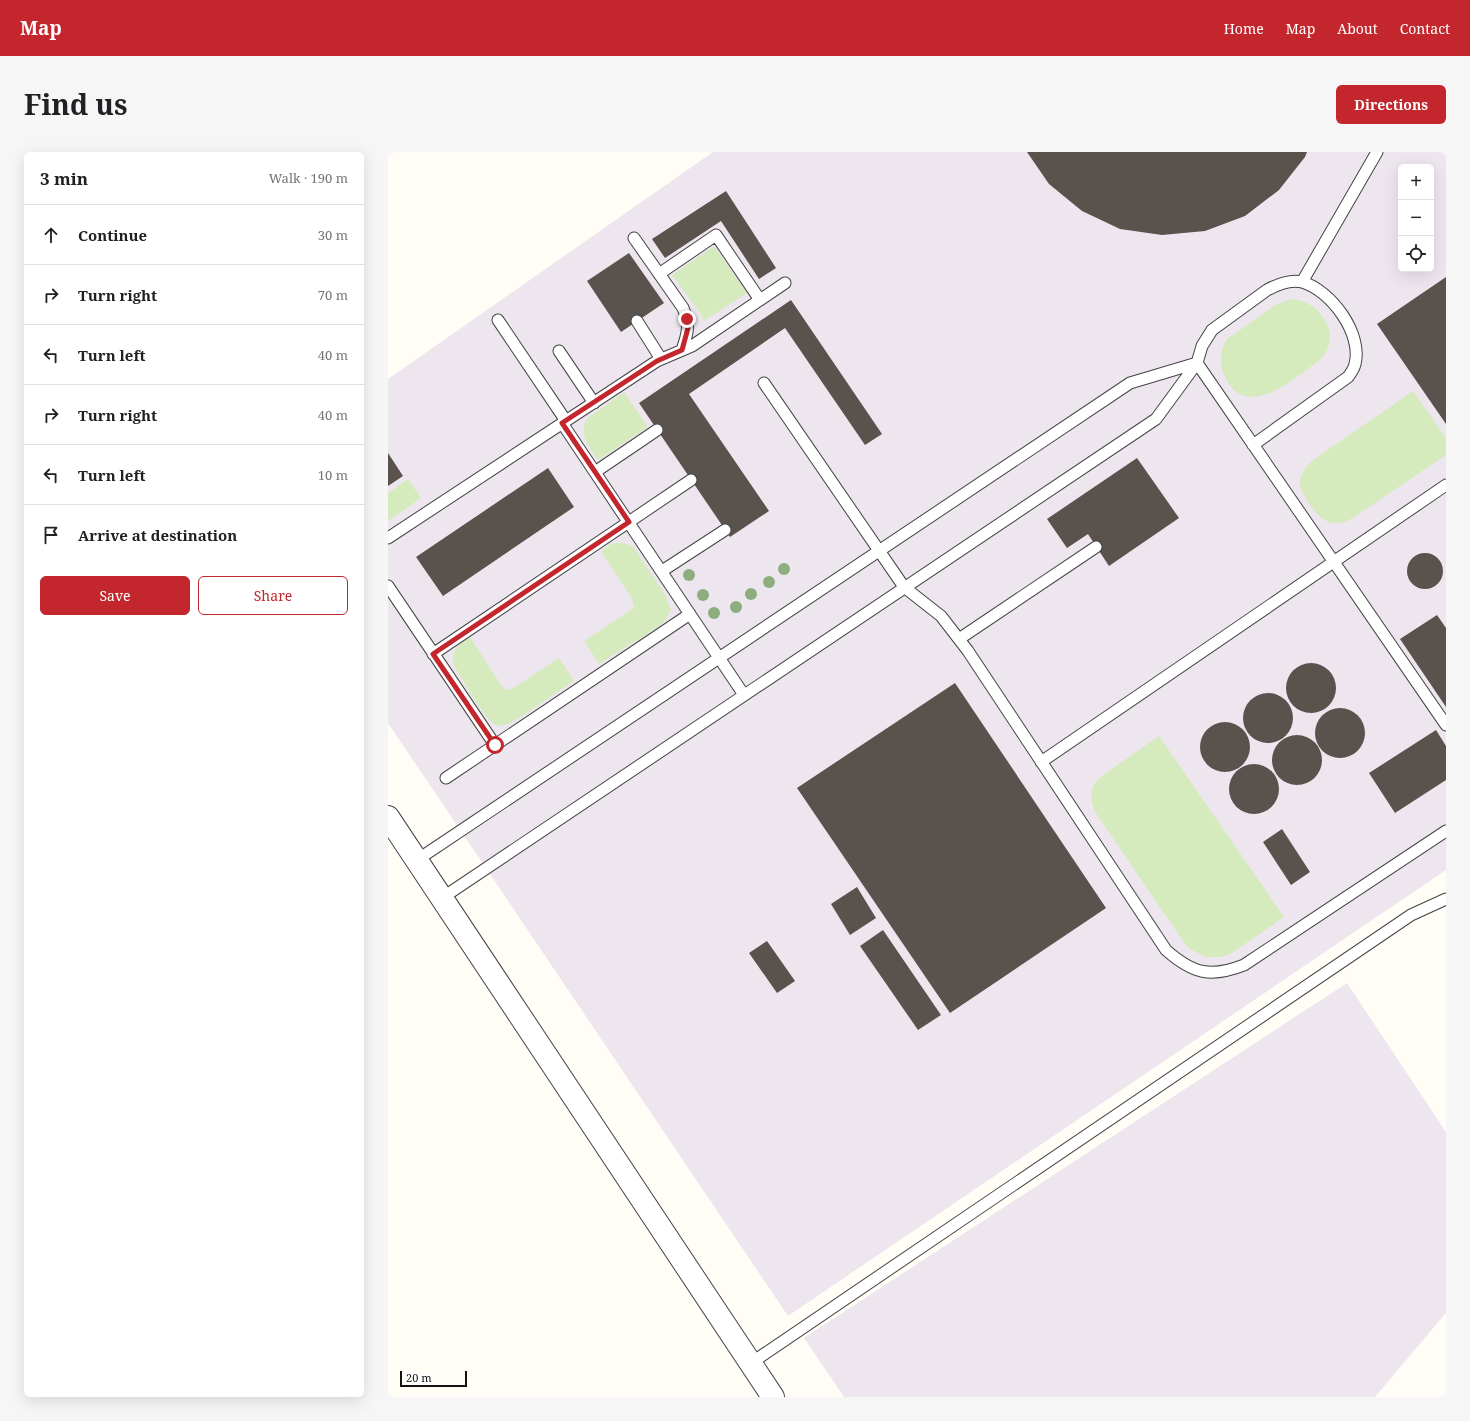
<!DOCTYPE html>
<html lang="en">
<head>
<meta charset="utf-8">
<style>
  :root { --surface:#fff; --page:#f6f6f6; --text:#202124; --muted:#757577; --line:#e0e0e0; --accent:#c4262e }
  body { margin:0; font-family:"Noto Serif",serif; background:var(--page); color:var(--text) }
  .controls { position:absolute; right:12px; top:12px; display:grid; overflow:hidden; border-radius:6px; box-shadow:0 4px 16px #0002 }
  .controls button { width:36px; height:36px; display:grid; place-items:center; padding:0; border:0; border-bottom:1px solid var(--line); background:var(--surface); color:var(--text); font:20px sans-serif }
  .scale { position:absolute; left:12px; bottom:10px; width:67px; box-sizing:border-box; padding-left:4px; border:2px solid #111; border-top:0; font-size:11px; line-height:14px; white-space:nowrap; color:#111; -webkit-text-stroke:3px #fff; paint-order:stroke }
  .stop { position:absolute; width:12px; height:12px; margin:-9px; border:3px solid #c4262e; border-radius:50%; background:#fff }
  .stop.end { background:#c4262e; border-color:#fff; box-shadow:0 1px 4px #0008 }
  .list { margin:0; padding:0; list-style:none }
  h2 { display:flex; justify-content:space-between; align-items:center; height:52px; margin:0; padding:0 16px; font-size:17px }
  h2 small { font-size:13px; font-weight:400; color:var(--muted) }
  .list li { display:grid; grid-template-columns:26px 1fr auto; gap:12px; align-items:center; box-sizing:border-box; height:60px; padding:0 16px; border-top:1px solid var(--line) }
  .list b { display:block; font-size:15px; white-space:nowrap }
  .list em { font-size:13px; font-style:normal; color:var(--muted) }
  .actions { display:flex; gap:8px; padding:12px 16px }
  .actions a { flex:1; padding:9px 0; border:1px solid var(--accent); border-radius:6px; text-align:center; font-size:14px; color:var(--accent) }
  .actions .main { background:var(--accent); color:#fff }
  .icon { flex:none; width:22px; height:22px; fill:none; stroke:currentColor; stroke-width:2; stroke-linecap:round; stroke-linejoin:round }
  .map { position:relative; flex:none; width:1058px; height:1245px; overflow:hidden; border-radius:6px }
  header { display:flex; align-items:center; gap:24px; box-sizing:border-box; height:56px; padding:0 20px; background:var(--accent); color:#fff }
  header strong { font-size:19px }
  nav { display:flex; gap:22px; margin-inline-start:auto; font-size:14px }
  .intro { display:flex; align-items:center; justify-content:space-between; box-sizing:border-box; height:96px; padding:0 24px }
  h1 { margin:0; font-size:28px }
  .button { padding:10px 18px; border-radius:6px; background:var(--accent); color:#fff; font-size:14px; font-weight:700 }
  main { display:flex; gap:24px; padding:0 24px }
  aside { flex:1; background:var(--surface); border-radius:6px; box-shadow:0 4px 16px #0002 }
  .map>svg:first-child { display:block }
  .industrial { fill:#eee6ef; fill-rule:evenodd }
  .green { fill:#d5ebbd }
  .building { fill:#5a524d }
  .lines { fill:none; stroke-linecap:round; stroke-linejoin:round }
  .service-casing { stroke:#444; stroke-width:13 }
  .tertiary-casing { stroke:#444; stroke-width:24 }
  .service { stroke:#fff; stroke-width:11 }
  .tertiary { stroke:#fff; stroke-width:22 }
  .tree { fill:#8dad7f }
  .route { stroke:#c4262e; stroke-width:5 }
</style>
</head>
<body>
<header>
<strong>Map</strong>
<nav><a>Home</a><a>Map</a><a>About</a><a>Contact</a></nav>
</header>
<div class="intro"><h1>Find us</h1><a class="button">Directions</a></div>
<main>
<aside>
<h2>3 min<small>Walk · 190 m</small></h2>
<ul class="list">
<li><svg class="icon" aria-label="ahead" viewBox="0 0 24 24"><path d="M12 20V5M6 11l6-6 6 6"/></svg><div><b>Continue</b></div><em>30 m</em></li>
<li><svg class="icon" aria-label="right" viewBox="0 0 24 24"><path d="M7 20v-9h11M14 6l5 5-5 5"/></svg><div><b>Turn right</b></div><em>70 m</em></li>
<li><svg class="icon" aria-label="left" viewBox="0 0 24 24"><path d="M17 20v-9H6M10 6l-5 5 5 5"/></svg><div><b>Turn left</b></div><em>40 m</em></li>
<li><svg class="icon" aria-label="right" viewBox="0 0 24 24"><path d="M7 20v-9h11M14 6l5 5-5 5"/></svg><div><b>Turn right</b></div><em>40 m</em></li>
<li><svg class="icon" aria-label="left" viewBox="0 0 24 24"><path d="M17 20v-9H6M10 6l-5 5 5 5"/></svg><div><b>Turn left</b></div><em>10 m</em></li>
<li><svg class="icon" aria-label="arrive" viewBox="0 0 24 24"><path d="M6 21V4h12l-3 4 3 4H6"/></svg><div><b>Arrive at destination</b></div></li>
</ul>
<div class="actions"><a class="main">Save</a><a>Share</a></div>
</aside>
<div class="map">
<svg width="1058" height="1245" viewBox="0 0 1058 1245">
  <rect width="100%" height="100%" fill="#fffdf5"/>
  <path class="industrial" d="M325,0h733v718l-658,446 -400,-593v-344zM1013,15h30v102h-30z
    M959,831l99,149v181l-71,84h-531l-40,-59z"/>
  <path class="green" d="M326,94l33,47 -43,28 -4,-8 -28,-38z
    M903,147c6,1 13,2 18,5 20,12 29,37 12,55 -26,19 -76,65 -97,16 -5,-12 -4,-25 3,-36l48,-34z
    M1025,239l33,47v17l-93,63c-6,3 -13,6 -21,5 -13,-2 -34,-30 -32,-43 2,-10 8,-16 16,-22z
    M236,240l24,35 -50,33c-9,-13 -21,-26 -10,-42z
    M20,327l13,19 -33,23v-28z
    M228,391h8l9,3 33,50 5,14 -6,11 -7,6 -59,37 -15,-23 50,-33 -2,-9 -31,-48 8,-6z
    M82,485l31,48 5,5 6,-1 47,-31 15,23 -58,39c-6,3 -13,7 -20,5 -11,-3 -36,-50 -43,-61 -2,-13 6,-21 17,-27z
    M771,584l125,181 -52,36 -11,4h-15l-16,-8 -7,-8 -88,-129c-5,-13 -6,-23 4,-34z"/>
  <path class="building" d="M639,0h280l-2,5 -26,33 -34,26 -40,15 -43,4 -42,-6 -38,-18 -33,-27z
    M338,39l50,77 -17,11 -38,-58 -56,37 -13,-19z
    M241,101l35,50 -43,29 -34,-51z
    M1058,125v147l-69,-100z
    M403,148l91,134 -17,11 -80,-117 -96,66 80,117 -39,26 -91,-134z
    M0,301l15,23 -15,10z
    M749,306l42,60 -70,48 -21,-32 -21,14 -20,-29z
    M160,316l26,39 -131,89 -27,-39z
    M1019 419a18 18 0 1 1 36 0a18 18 0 1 1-36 0Z
    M1049,463l9,13v79l-46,-68z
    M898 536a25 25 0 1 1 50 0a25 25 0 1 1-50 0Z
    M567,531l151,225 -156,105 -153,-225z
    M855 566a25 25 0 1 1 50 0a25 25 0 1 1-50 0Z
    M927 581a25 25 0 1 1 50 0a25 25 0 1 1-50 0Z
    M812 595a25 25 0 1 1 50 0a25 25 0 1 1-50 0Z
    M1048,578l10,16v34l-51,33 -26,-40z
    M884 608a25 25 0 1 1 50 0a25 25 0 1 1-50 0Z
    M841 637a25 25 0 1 1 50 0a25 25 0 1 1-50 0Z
    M894,677l28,43 -19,13 -28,-43z
    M469,735l19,31 -26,17 -19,-31z
    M495,778l58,85 -23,15 -58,-84z
    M379,789l28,40 -18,12 -28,-40z"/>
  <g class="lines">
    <g class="service-casing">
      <path id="service" d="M246,86l49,70c7,17 5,25 -1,42
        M271,122l57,-39 44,65
        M914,130l75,-130
        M110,168l68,101
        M249,169l24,38
        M171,199l35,52
        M809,211l249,362
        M376,231l140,204 37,29 27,35 198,299c27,24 45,28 78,15l202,-134
        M174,271l182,272
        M207,320l62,-42
        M0,386l269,-177 35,-15 93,-63
        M274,419l63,-41
        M0,434l107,159
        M571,487l137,-92
        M45,502l258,-174
        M653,610l405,-277
        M58,626l244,-164
        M29,708l713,-477 67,-20
        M54,746l714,-479 41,-56 5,-17 10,-16 55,-40c11,-6 23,-11 35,-8 29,8 61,52 53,82 -1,5 -4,9 -7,13l-95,68
        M363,1211l660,-448 35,-16"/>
    </g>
    <g class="tertiary-casing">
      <path id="tertiary" d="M0,665l385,580"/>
    </g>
    <use href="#service" class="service"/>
    <use href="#tertiary" class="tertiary"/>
  </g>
  <g class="tree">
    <circle cx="396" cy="417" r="6"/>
    <circle cx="301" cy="423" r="6"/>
    <circle cx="381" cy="430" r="6"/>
    <circle cx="363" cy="442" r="6"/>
    <circle cx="315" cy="443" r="6"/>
    <circle cx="348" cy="455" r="6"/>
    <circle cx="326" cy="461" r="6"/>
  </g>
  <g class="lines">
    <path class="route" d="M107,593l-62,-91 196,-132 -67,-99 95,-62 25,-11 6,-22 -1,-9"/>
  </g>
</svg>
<div class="controls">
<button>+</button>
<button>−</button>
<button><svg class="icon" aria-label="locate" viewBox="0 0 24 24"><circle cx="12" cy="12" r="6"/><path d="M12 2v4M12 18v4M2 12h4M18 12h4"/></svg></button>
</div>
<div class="scale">20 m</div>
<div class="stop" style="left:107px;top:593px"></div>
<div class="stop end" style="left:299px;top:167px"></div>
</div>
</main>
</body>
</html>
